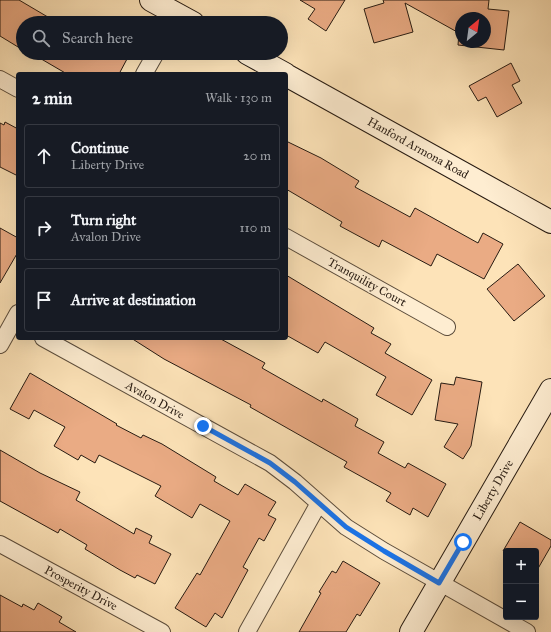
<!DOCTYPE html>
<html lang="en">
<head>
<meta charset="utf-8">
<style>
  :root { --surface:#171b24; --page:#242831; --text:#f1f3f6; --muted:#9ea1a6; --line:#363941 }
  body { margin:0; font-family:"IM FELL Great Primer",serif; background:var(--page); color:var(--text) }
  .controls { position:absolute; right:12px; bottom:12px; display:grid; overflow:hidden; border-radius:4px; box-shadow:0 4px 16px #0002 }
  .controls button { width:36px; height:36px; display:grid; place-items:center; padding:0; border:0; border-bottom:1px solid var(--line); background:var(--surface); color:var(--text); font:20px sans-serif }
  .compass { position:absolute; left:455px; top:12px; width:36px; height:36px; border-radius:50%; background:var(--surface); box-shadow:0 4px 16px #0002; rotate:29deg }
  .stop { position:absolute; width:12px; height:12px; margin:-9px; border:3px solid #1a73e8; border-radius:50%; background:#fff }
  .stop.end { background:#1a73e8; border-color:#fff; box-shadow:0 1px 4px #0008 }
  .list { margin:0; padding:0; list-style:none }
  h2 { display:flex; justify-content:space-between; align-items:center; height:52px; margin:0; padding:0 16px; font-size:17px }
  h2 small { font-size:13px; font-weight:400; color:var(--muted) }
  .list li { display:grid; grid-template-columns:26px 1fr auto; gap:12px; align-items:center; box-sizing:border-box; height:64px; margin:0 8px 8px; padding:0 8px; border:1px solid var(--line); border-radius:4px }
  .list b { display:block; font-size:15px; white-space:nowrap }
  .list p { margin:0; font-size:13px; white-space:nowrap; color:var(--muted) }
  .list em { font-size:13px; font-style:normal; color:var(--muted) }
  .icon { flex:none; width:22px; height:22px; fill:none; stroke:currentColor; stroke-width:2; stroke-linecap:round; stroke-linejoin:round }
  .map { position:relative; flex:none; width:551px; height:632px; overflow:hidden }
  .search { position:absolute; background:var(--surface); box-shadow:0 4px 16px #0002; left:16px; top:16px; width:272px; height:44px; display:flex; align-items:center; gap:10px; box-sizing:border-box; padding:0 14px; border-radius:22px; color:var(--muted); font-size:15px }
  .panel { position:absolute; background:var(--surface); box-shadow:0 4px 16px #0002; left:16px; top:72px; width:272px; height:268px; border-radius:4px }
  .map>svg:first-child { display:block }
  .building { fill:#eaab84; stroke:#271b12; fill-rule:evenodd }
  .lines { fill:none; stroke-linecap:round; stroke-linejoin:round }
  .street-casing { stroke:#5c4d3c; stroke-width:18 }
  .secondary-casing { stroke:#271b12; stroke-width:24 }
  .street { stroke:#feedd1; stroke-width:16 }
  .secondary { stroke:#feedd1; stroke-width:22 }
  .route { stroke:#1a73e8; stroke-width:5 }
  .labels { text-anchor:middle; stroke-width:3; stroke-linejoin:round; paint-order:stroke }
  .street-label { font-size:12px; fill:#271b12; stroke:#feedd1 }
</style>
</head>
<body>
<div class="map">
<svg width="551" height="632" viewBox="0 0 551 632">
  <rect width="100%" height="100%" fill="#fde3b8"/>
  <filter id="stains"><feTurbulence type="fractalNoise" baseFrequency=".005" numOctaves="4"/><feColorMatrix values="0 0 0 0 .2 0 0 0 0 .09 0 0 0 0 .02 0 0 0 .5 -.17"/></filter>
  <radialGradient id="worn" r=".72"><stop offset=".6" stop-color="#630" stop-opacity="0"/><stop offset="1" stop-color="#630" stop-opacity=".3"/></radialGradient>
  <path class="building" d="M0,0h19l39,23h-35v27l-23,-14z
    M300,0h45l-19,31 -18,-12 7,-10z
    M383,0h106l-1,9 21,2 -5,39 -46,-5 1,-12 -54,-30 8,29 -39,11 -10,-34 20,-6zM461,18h24v24h-24z
    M31,53h85l11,6 -8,15h-52z
    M511,63l9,18 -8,4 10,18 -25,14 -11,-20 -8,4 -9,-15z
    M5,122l13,7v47l-18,-9v-44l4,2z
    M286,141l35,17 38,23 -4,6 55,30 5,-9 63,35 5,-10 20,11 -19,35 -47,-25 -6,12 -49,-26 -3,7 -39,-21 2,-4 -56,-33z
    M0,228l18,10v14l-18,31z
    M518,264l27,32 -31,25 -27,-32z
    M286,275l88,53 -3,5 20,11 -6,9 47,27 -20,35 -36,-20 10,-18 -61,-35 -7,11 -32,-18z
    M131,338h88l46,25 -3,5 60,34 1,-3 35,20 -3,7 29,16 -6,11 27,15 3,-5 38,21 -18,33 -15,-9 -3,7 -24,-14 5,-8 -47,-26 3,-5 -97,-55 1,-2 -87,-46z
    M30,373l87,51 -1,1 25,13 2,-3 19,9 54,33 -2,4 24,14 7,-11 31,18 -8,13 8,4 -12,22 -5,-3 -16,29 5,3 -26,48 -7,-5 -9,14 -31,-19 22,-35 3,2 30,-54 -30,-17 -8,14 -37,-22 6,-10 -62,-31 -4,8 -14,-8 -3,5 -24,-14 11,-19 -31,-17 -5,9 -19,-10z
    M456,377l26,5 -11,64 -8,13 -19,-12 14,-23 -23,-4 6,-37 13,2z
    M0,450l40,23 40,19 -4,8 58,34 2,-6 16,8 -3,7 22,11 -16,30 -18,-9 -2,3 -15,-8 -35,-21 2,-4 -27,-16 -2,4 -58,-32z
    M520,522l31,18v6l-15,26v-21h-33z
    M343,561l37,22 -20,33 -3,-2 -11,18h-47l22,-39 -2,-1 13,-21 4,2z
    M0,595l22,12 1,-3 11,6 4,-7 24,14 -3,5 17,10h-76z"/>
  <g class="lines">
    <g class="street-casing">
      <path id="street" d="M144,74l12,-21
        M0,79l18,10
        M286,237l161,90
        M43,338l227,125 25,19 51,45 38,24 143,81
        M0,345l18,-32
        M0,544l162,88
        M247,632l72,-129"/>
    </g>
    <g class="secondary-casing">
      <path id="secondary" d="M151,0l42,23
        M247,53l38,21
        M286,75l265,147
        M411,632l140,-242"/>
    </g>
    <use href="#street" class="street"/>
    <use href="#secondary" class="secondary"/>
  </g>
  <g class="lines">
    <path class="route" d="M203,426l67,37 25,19 51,45 38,24 55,32 24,-41"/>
  </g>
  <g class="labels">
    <g class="street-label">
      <text transform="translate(418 148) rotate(29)" y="4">Hanford Armona Road</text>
      <text transform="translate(367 282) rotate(29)" y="4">Tranquility Court</text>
      <text transform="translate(155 400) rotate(29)" y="4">Avalon Drive</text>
      <text transform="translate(493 490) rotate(-60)" y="4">Liberty Drive</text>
      <text transform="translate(81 588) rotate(28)" y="4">Prosperity Drive</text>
    </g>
  </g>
  <rect width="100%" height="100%" filter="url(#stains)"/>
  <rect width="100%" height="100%" fill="url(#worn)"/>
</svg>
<div class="controls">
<button>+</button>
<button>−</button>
</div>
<svg class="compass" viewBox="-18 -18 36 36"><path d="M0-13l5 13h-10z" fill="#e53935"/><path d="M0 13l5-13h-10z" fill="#9ea1a6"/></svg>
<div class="stop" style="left:463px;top:542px"></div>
<div class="stop end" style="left:203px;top:426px"></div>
<div class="search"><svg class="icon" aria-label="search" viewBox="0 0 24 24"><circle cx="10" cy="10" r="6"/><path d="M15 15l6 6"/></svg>Search here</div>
<section class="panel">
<h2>2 min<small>Walk · 130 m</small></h2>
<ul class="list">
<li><svg class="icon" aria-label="ahead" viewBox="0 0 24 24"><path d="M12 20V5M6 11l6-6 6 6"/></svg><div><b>Continue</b><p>Liberty Drive</p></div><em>20 m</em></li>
<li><svg class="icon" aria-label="right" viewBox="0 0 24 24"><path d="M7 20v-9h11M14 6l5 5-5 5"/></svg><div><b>Turn right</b><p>Avalon Drive</p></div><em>110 m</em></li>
<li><svg class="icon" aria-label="arrive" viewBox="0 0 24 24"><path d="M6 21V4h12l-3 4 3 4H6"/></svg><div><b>Arrive at destination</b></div></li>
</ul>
</section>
</div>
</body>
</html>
